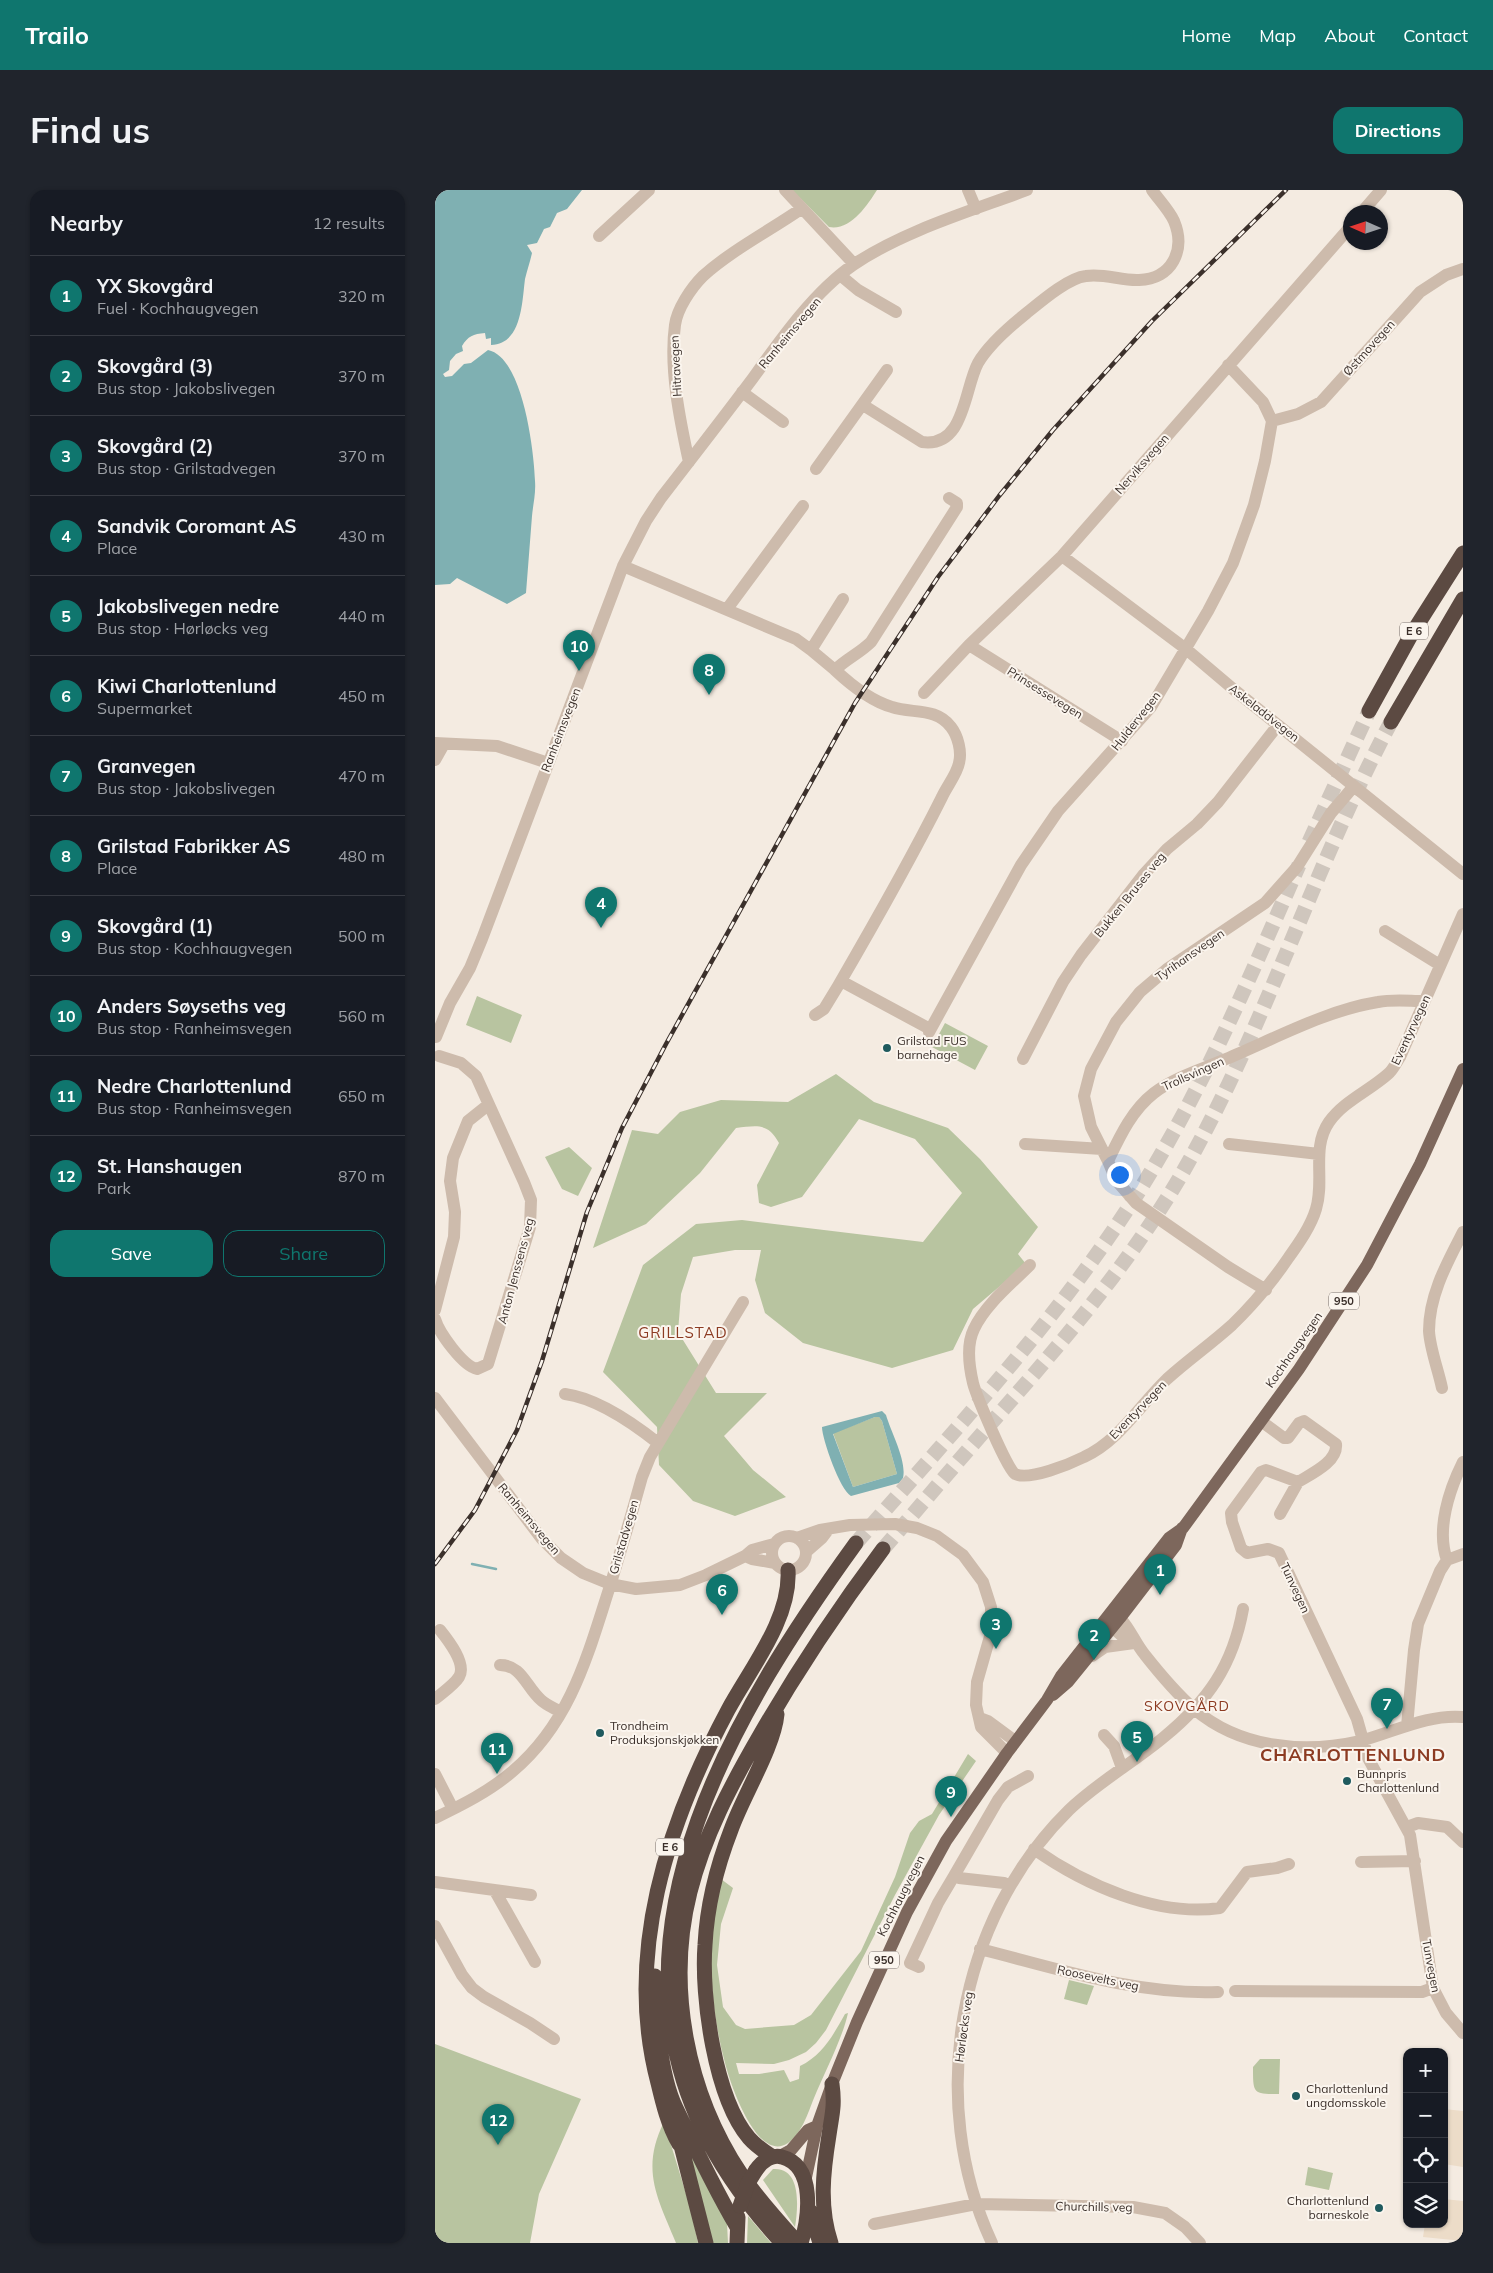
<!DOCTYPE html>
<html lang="en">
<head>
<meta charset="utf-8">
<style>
  :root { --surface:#171b24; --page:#20242c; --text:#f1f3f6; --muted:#9ea1a6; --line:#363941; --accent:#0f766e }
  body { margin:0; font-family:Mulish,sans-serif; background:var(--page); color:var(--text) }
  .controls { position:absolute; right:15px; bottom:15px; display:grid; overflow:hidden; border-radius:10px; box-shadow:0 1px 4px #0004 }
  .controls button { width:45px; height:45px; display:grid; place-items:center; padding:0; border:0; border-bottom:1px solid var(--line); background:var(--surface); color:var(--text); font:25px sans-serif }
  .compass { position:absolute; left:908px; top:15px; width:45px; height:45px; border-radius:50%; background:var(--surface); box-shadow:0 1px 4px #0004; rotate:273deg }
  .you { position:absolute; left:684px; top:984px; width:18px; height:18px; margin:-12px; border:4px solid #fff; border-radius:50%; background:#1a73e8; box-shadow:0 0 0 8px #1a73e833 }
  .badge { display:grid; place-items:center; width:32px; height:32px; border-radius:50%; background:var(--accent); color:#fff; font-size:16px; font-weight:700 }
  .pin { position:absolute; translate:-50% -41px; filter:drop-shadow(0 1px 2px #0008) }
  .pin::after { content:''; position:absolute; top:26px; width:18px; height:15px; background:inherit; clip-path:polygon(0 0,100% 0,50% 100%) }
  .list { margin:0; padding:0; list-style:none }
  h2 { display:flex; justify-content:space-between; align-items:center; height:65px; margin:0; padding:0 20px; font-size:21px }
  h2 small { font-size:16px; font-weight:400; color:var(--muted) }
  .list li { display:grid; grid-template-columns:32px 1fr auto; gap:15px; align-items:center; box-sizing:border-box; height:80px; padding:0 20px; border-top:1px solid var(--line) }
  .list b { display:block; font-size:19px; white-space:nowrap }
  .list p { margin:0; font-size:16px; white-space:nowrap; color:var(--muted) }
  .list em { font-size:16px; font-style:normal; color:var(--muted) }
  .actions { display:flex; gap:10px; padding:15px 20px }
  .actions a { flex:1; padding:11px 0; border:1px solid var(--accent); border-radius:15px; text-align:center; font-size:18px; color:var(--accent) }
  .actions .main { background:var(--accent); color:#fff }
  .icon { flex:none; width:28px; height:28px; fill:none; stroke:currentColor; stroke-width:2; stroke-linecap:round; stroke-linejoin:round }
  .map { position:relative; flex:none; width:1028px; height:2053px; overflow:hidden; border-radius:15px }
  header { display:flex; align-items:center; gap:30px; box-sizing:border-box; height:70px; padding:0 25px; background:var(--accent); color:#fff }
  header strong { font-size:24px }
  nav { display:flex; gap:28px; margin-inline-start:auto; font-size:18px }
  .intro { display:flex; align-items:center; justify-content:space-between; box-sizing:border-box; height:120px; padding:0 30px }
  h1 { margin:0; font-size:35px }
  .button { padding:12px 22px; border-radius:15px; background:var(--accent); color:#fff; font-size:18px; font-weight:700 }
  main { display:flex; gap:30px; padding:0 30px }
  aside { flex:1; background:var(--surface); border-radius:15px; box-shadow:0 1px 4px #0004 }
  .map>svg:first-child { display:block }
  .green { fill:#b8c4a0 }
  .plaza { fill:#ecdcc8 }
  .water { fill:#7fb0b2; fill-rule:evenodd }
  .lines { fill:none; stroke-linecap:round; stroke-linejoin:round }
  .stream { stroke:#7fb0b2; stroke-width:2.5 }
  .highway-tunnel { stroke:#cfc6bd; stroke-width:15; stroke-dasharray:15 8; stroke-linecap:butt }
  .minor { stroke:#cdbbac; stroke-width:12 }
  .major { stroke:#7d675c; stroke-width:12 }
  .highway { stroke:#5c4a42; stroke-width:15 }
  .rail-casing { stroke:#3b302b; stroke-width:4.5 }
  .rail { stroke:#fbf5ee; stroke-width:2.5; stroke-dasharray:8; stroke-linecap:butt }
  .highway-bridge { stroke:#5c4a42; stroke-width:15 }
  .poi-dot { fill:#1f5a5e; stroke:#fbf5ee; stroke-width:2 }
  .labels { text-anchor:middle; stroke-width:4; stroke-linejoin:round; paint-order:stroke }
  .shield { fill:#fbf5ee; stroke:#756b66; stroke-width:1 }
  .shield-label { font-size:11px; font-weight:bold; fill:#3b302b }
  .street-label { font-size:12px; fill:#3b302b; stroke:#fbf5ee }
  .poi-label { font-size:12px; fill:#3b302b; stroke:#fbf5ee; text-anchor:start }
  .neighbourhood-label { font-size:14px; letter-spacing:1px; fill:#8c3b22; stroke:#fbf5ee }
  .quarter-label { font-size:15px; letter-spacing:1px; fill:#8c3b22; stroke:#fbf5ee }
  .district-label { font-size:18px; font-weight:bold; letter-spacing:1px; fill:#8c3b22; stroke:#fbf5ee }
</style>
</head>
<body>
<header>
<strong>Trailo</strong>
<nav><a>Home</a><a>Map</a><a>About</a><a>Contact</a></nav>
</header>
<div class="intro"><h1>Find us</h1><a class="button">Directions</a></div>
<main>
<aside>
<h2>Nearby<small>12 results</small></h2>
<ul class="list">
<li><span class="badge">1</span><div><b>YX Skovgård</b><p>Fuel · Kochhaugvegen</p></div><em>320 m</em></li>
<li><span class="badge">2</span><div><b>Skovgård (3)</b><p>Bus stop · Jakobslivegen</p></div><em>370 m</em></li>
<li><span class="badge">3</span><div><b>Skovgård (2)</b><p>Bus stop · Grilstadvegen</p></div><em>370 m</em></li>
<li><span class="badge">4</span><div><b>Sandvik Coromant AS</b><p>Place</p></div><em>430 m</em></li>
<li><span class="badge">5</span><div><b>Jakobslivegen nedre</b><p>Bus stop · Hørløcks veg</p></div><em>440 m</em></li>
<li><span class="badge">6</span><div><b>Kiwi Charlottenlund</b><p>Supermarket</p></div><em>450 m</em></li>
<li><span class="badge">7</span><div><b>Granvegen</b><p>Bus stop · Jakobslivegen</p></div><em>470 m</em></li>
<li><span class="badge">8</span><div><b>Grilstad Fabrikker AS</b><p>Place</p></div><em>480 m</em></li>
<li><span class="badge">9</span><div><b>Skovgård (1)</b><p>Bus stop · Kochhaugvegen</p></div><em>500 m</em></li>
<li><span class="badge">10</span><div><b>Anders Søyseths veg</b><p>Bus stop · Ranheimsvegen</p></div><em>560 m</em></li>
<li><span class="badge">11</span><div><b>Nedre Charlottenlund</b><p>Bus stop · Ranheimsvegen</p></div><em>650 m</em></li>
<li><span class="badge">12</span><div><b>St. Hanshaugen</b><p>Park</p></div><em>870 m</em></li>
</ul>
<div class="actions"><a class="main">Save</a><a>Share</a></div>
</aside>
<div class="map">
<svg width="1028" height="2053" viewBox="0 0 1028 2053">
  <rect width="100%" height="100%" fill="#f4ebe1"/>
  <path class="green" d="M357,0h85c-10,16 -27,41 -48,37z
    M42,806l45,19 -11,28 -45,-18z
    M510,833l43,23 -13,24 -43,-23z
    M401,884l38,28 74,26 32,31 58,68 -20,27 8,10 -53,45 -20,41 -61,18 -89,-25 -38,-30 -10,-33 6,-30h-26l-42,7 -12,37 -3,38 38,61h51l-43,43 29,34 33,27 -51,19 -42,-15 -34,-36 -2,-38 -54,-55 40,-107 53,-41 46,-4 181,22 39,-49 -47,-54 -56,-20 -57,78 -31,10 -12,-4 -2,-18 22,-42c-11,-21 -23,-17 -43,-15l-36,45 -54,51 -53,24 39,-118 26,4 22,-22 41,-12 67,2z
    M134,957l23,21 -14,28 -16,-7 -17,-32z
    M440,1227h4l3,4 15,53 -44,13 -20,-54z
    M533,1564l8,7 -37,54 -44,80 -69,135 -10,13 -10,9 -17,8 -15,4 -38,-1 3,11h20l25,-4 6,12 9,-3 1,-13c23,-11 33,-31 45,-52l3,-1c-5,24 -24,61 -34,85 -6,15 -12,35 -26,45 -31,21 -58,-60 -63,-80 -8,-30 -13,-63 -14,-94 -2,-30 5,-60 10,-90l12,9 -12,36 -4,41 6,42 13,18 9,4 49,-4 17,-10 50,-64 34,-74 15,-44 9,-12 13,-7z
    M634,1790l25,6 -7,19 -23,-6z
    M0,1854l146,55 -42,95 -9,49h-95z
    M825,1869h20l-1,35c-26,0 -26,0 -26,-27z
    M229,1932l27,88 7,33h-22c-18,-44 -36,-73 -12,-121z
    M252,1951l40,82 1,20h-16z
    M873,1977l25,6 -4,17 -24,-5z
    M338,1979c29,-2 25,39 22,58l-32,-47z
    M313,2026l23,27h-24z"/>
  <path class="plaza" d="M1009,1919l19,2v56l-19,-3z
    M1009,2009l19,2v40l-40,-4 2,-13h19z"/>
  <path class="water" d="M0,0h147l-15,19 -10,4 -7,14 -6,2 -7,14 -10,2 5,8c-2,9 -5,18 -7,26 -3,23 -3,65 -34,66v-7l-5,1 -1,-6c-12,1 -17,3 -23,13l1,5 -7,3 -6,7 -1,9 -6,4 2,3 7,-1 12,-12 7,-1 17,-13c35,7 46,101 47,131 1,12 -2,24 -3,35 -2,26 -4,51 -6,77l-19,11 -50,-26 -7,6 -15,1z
    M447,1221l4,4c5,17 21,46 17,63l-4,5 -48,13c-11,-6 -29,-57 -29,-69zM440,1227h4l3,4 15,53 -44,13 -20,-53z"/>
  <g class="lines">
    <path class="stream" d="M37,1374l24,5"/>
    <path class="highway-tunnel" d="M874,652l60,-131
      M421,1353c97,-111 198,-219 278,-344 67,-105 115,-220 165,-334
      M448,1359c44,-51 87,-102 131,-152 61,-70 119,-140 166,-220 84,-145 132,-307 211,-455"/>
    <path class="minor" d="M350,0l69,74
      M533,0l8,19
      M927,22l19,-22
      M164,46l50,-46
      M405,85l18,15 38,22
      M307,202l41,30
      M428,215l59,37c43,6 42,-53 56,-79 10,-17 29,-34 45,-47 15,-12 44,-38 63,-40 18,-3 36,5 53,4 33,-1 47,-30 35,-59 -5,-11 -15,-21 -22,-31
      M837,231l26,-7 23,-12 99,-110 26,-17 17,-6
      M254,272c-9,-41 -20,-94 -14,-137 2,-16 16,-37 28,-49 29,-26 66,-45 98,-67
      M381,279l71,-99
      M627,366l124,93 46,39 231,186
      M188,376l173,73 15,11 32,-51
      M292,419l76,-103
      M534,455l153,96
      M376,460l24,20c11,-11 25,-17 36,-28l86,-135v-4l-8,-5
      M489,503l45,-48 93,-89 289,-330
      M0,553l62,3 51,17
      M0,570l9,-16
      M950,741l55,34
      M406,791l89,48
      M380,825l9,-6 14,-23c36,-62 72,-125 104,-189 5,-11 15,-23 17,-34 3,-11 -1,-27 -8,-36 -15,-20 -39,-13 -59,-20 -21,-6 -41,-22 -57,-37
      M494,842l92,-167 37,-54 93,-104 57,-96 25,-48 21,-58 11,-44 7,-40 -9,-19 -35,-37
      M1,847l14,-34 20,-35 12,-29 141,-373 23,-45 15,-23c31,-40 62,-80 92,-120 28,-39 61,-86 100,-113 50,-34 118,-54 174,-75
      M588,869l40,-77 18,-27 63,-81 23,-25 30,-25 21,-22 60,-77
      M590,954l77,5
      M794,954l90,10
      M673,971l-17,-34 -7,-31 7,-27 25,-47 24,-30 27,-23 98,-66 32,-36 34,-54 23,-27
      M595,1075c-19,19 -45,40 -56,64 -8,16 -5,37 -1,54 3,12 35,88 42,91 14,7 55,-10 69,-17 35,-16 56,-52 83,-78 21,-19 44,-35 65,-54 22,-21 40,-43 57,-68 10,-14 22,-31 27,-48 9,-29 -5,-61 13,-87 15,-21 40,-31 59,-48 5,-4 8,-11 12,-17l63,-143
      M831,1100l-38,-23 -92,-64 -20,-23 -8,-19c12,-25 24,-51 46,-68 21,-16 49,-24 72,-34 48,-20 101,-49 152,-57 15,-3 31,-1 46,-1
      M0,1120l19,-73 1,-25 -5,-31 3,-23 15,-37 20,-16
      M0,1129c4,14 28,47 42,50l11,-5 42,-137 1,-27 -7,-18 -48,-106 -15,-13 -22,-7
      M1007,1198c-4,-19 -12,-39 -13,-57 0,-36 18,-68 34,-99
      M130,1204c31,4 69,30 93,49
      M0,1208l107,141 19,19 22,15 27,11 26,5 44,-4 26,-10 39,-19 7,-6 22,-6
      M826,1231l23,17h4l11,-15 5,-2 32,23c2,18 -25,30 -38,38l-32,-12 -5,2 -30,41 1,9 9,26 6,5 21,-4 11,4 78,166 11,39 42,77 23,153 13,25 17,20
      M845,1324l18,-32
      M337 1363a17 17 0 1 1 34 0a17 17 0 1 1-34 0Z
      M362,1348l23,-8 30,-5 45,-1 22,4 20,8 26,19 20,27 8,25v26l-14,49 -1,23 5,22 26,26
      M371,1362l16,-14 6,-8
      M310,1366l7,3 23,4
      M1012,1370l16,-6
      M695,1453l-18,-16 -3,-11 11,2c11,12 15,25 25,37 15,19 31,38 49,54 46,39 109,45 166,32 34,-9 67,-27 103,-24
      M657,1466l13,-9 29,-4
      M65,1475c22,0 26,22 41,35 5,5 13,8 20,12
      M0,1509c7,-6 19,-14 24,-22 8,-13 -11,-37 -19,-47
      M545,1528l8,3 27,20
      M972,1536l7,-76 4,-26 22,-53 7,-11c-11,-30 2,-70 16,-98
      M669,1545l10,11 8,22
      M0,1584l18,35
      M0,1628c27,-13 55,-27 78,-47 58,-49 75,-117 97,-185 11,-36 22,-73 32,-109l8,-20 93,-155
      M972,1637l11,-4 29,4 16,15
      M599,1659c51,36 123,68 186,59l27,-36 30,-4 12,-4
      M926,1672l54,-1
      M519,1686l44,-76 10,-13 20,-11
      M0,1692l96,13
      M60,1701l40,71
      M0,1736l27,49 10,13 12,9 46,26 24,16
      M545,1759c79,20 156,46 238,43
      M484,1777l-9,-4 28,-60 16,-27 5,2 45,5 5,3
      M800,1801l187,1 11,-4
      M439,2034l102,-20 157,3 32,6 20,14 15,16
      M557,2053c-66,-141 -35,-323 77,-433 29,-28 64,-47 95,-73 44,-36 69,-72 79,-128"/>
    <path class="major" d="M618,1505l15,-13 52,-64 56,-73 6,-17
      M345,1966l11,-6 17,-20 9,-4
      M370,1992l12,-56 15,-42 25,-62 50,-110 39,-71 61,-88 40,-53 14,-24 108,-138 14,-10 116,-159 68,-104 53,-101 43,-95"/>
    <path class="highway" d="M934,521l42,-76 52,-82
      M956,532l72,-123
      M220,1786c0,36 5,99 21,132 19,40 38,80 61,119
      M243,1944l28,109
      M244,1954c-11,-19 -16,-40 -21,-61 -34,-128 9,-259 70,-373 22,-41 63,-91 60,-140
      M338,1967c-8,-5 -17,-11 -24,-19 -34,-40 -48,-141 -44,-193 2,-39 12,-79 26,-115 12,-34 43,-83 46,-116
      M321,1980c6,-9 16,-16 26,-13 34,9 27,61 19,86
      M375,2021l10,32
      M302,2053l1,-26
      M347,2053c-32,-35 -60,-72 -80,-115 -98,-204 36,-422 154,-585
      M363,2053c-20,-22 -41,-45 -57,-69 -54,-81 -75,-187 -51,-282 14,-56 41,-107 70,-157 37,-64 78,-126 123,-186
      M396,2053c-12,-36 -8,-71 -2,-108 3,-21 6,-29 3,-51"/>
    <g class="rail-casing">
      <path id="rail" d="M0,1374l40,-54 42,-80 25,-69 45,-149 35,-84 44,-84 189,-341 83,-126 61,-81 54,-66 99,-109 134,-131"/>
    </g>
    <use href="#rail" class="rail"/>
    <path class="highway-bridge" d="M305,2016l8,-23 8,-13"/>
  </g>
  <g class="poi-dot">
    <circle cx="452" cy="858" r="5"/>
    <circle cx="165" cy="1543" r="5"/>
    <circle cx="912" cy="1591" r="5"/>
    <circle cx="861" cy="1906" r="5"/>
    <circle cx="944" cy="2018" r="5"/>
  </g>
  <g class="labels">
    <g class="shield">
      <rect x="965" y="432.5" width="28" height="17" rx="4"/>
      <rect x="894" y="1102.5" width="30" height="17" rx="4"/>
      <rect x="221" y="1648.5" width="28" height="17" rx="4"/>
      <rect x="434" y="1761.5" width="30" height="17" rx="4"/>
    </g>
    <g class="shield-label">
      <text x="979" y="445">E 6</text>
      <text x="909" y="1115">950</text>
      <text x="235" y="1661">E 6</text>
      <text x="449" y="1774">950</text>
    </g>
    <g class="street-label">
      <text transform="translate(355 143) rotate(-50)" y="4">Ranheimsvegen</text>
      <text transform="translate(934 158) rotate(-48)" y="4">Østmovegen</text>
      <text transform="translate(241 176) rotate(-93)" y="4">Hitravegen</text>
      <text transform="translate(707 274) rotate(-49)" y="4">Nerviksvegen</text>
      <text transform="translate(610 503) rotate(32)" y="4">Prinsessevegen</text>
      <text transform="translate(829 523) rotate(38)" y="4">Askeladdvegen</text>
      <text transform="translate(701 531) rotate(-52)" y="4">Huldervegen</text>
      <text transform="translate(126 540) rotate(-69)" y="4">Ranheimsvegen</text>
      <text transform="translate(695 705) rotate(-51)" y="4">Bukken Bruses veg</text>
      <text transform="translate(755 765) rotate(-35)" y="4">Tyrihansvegen</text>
      <text transform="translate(976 840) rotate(-65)" y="4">Eventyrvegen</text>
      <text transform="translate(758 884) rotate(-24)" y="4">Trollsvingen</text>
      <text transform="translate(81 1081) rotate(-75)" y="4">Anton Jenssens veg</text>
      <text transform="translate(859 1160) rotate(-55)" y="4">Kochhaugvegen</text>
      <text transform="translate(703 1220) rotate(-46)" y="4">Eventyrvegen</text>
      <text transform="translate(94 1329) rotate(50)" y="4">Ranheimsvegen</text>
      <text transform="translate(189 1347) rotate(-74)" y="4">Grilstadvegen</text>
      <text transform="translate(860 1398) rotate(65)" y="4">Tunvegen</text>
      <text transform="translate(466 1706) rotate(-63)" y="4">Kochhaugvegen</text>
      <text transform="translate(996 1776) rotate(79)" y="4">Tunvegen</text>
      <text transform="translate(663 1788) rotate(12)" y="4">Roosevelts veg</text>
      <text transform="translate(529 1837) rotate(-82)" y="4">Hørløcks veg</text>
      <text transform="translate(659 2017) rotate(1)" y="4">Churchills veg</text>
    </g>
    <g class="poi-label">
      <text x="462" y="855">Grilstad FUS<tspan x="462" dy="14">barnehage</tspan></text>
      <text x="175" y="1540">Trondheim<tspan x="175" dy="14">Produksjonskjøkken</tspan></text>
      <text x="922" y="1588">Bunnpris<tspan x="922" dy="14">Charlottenlund</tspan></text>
      <text x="871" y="1903">Charlottenlund<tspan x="871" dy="14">ungdomsskole</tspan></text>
      <text x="934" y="2015" text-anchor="end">Charlottenlund<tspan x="934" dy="14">barneskole</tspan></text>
    </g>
    <g class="neighbourhood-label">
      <text x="752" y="1521">SKOVGÅRD</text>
    </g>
    <g class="quarter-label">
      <text x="248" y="1148">GRILLSTAD</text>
    </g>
    <g class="district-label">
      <text x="918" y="1571">CHARLOTTENLUND</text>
    </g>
  </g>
</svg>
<div class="controls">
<button>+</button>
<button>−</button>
<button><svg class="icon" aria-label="locate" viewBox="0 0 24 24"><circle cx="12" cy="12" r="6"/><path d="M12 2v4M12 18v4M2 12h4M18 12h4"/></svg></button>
<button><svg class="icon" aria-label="layers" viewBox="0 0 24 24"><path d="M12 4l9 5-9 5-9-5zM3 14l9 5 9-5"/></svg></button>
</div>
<svg class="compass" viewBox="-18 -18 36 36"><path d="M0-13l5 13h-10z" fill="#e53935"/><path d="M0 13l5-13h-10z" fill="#9ea1a6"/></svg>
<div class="you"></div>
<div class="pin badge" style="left:725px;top:1405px">1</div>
<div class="pin badge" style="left:659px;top:1470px">2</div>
<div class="pin badge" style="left:561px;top:1459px">3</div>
<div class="pin badge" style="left:166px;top:738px">4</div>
<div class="pin badge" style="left:702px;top:1572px">5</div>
<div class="pin badge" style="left:287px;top:1425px">6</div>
<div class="pin badge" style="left:952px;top:1539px">7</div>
<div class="pin badge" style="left:274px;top:505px">8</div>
<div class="pin badge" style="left:516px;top:1627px">9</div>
<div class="pin badge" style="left:144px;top:481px">10</div>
<div class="pin badge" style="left:62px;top:1584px">11</div>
<div class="pin badge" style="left:63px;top:1955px">12</div>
</div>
</main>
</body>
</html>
